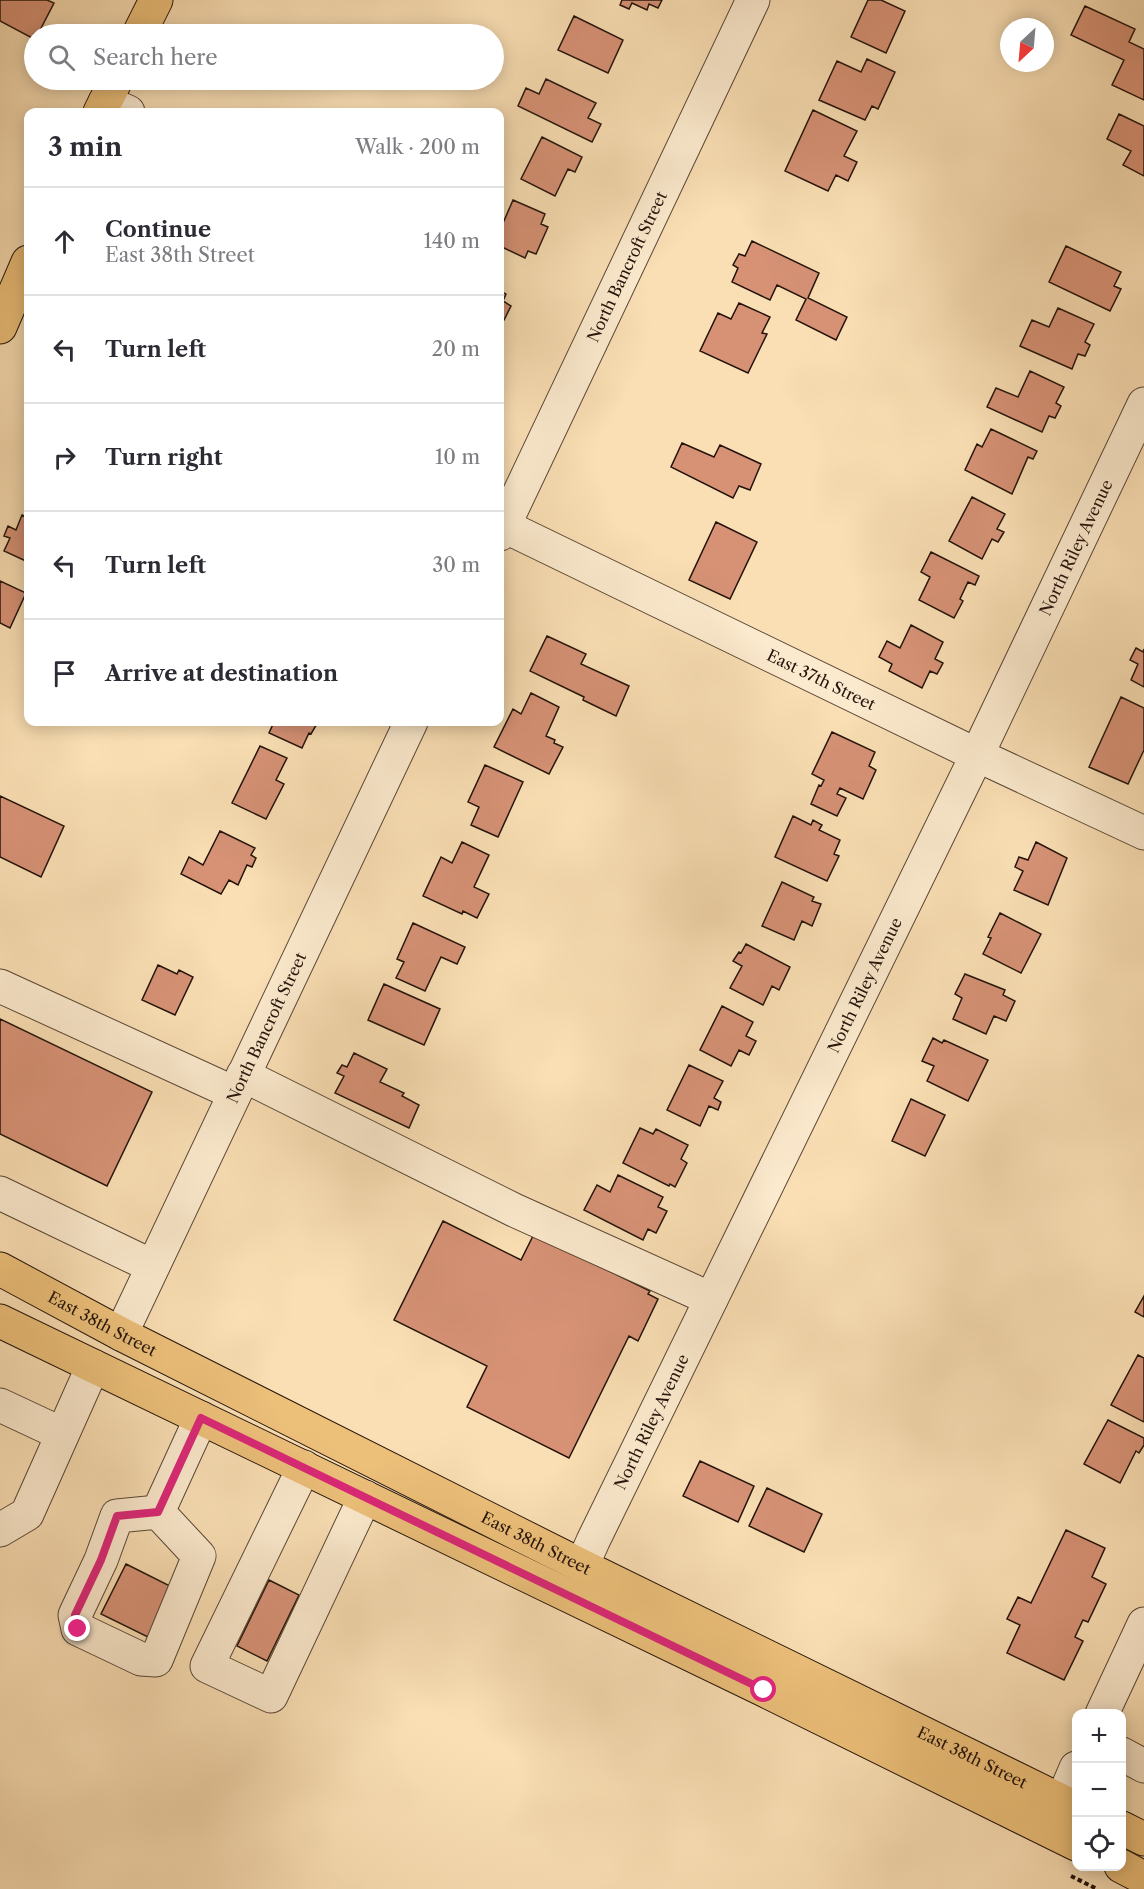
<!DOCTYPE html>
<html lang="en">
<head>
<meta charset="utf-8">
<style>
  :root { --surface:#fff; --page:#f2f2f3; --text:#2b2b33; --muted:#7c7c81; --line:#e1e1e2 }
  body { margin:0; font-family:"Libre Caslon Text",serif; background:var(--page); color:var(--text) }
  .controls { position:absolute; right:18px; bottom:18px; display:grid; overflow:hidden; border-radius:12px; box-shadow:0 3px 15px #0003 }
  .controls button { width:54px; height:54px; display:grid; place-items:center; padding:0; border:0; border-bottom:2px solid var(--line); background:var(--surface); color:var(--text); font:30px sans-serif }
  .compass { position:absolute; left:1000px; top:18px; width:54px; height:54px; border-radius:50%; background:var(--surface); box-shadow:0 3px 15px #0003; rotate:206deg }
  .stop { position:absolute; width:18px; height:18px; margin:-14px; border:4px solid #db2777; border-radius:50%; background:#fff }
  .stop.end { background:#db2777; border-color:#fff; box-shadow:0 2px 6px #0008 }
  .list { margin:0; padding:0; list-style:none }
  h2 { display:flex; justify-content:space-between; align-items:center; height:78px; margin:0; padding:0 24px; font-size:26px }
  h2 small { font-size:20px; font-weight:400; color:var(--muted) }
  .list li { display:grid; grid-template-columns:39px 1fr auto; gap:18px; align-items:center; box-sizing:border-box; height:108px; padding:0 24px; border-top:2px solid var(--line) }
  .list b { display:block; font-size:22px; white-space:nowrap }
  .list p { margin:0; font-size:20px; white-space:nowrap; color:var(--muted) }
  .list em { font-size:20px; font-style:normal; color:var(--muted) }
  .icon { flex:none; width:33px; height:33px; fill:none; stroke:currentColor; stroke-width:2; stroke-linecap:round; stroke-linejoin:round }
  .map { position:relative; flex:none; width:1144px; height:1889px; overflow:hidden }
  .search { position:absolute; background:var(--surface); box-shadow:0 3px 15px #0003; left:24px; top:24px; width:480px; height:66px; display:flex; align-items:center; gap:15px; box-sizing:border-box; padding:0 21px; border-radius:33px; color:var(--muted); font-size:22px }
  .panel { position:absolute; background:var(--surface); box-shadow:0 3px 15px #0003; left:24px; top:108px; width:480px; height:618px; border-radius:12px }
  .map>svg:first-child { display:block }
  .building { fill:#d79276; stroke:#23130b; stroke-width:1.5 }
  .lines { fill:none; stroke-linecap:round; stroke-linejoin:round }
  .minor-casing { stroke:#594635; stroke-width:35 }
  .major-casing { stroke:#23130b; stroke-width:35 }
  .path { stroke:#23130b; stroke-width:4; stroke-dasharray:4.5 3; stroke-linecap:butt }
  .minor { stroke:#fceace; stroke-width:33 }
  .major { stroke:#edc07a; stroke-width:33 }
  .route { stroke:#db2777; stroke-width:8 }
  .labels { text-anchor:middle; stroke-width:4.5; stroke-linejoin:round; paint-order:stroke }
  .street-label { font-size:16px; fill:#23130b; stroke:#fceace }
</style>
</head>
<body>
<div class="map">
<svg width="1144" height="1889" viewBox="0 0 1144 1889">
  <rect width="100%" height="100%" fill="#fadfb4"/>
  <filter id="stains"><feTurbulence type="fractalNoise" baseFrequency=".00333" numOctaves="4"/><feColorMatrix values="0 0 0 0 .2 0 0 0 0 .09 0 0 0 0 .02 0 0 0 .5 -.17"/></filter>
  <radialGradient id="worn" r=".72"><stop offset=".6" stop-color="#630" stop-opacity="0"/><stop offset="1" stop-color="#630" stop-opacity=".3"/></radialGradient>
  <path class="building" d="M0,0h47l7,3 -16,31h-4v5l-34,-18z
    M622,0h40l-4,8 -9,-4 -2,6 -15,-7 -3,6 -9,-4z
    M868,0h13l24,11 -19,42 -35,-16z
    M1085,6l50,23 -6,13 15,7v51l-32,-15 12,-25 -53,-25z
    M574,16l49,24 -15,33 -50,-23z
    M867,59l28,13 -17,37 -6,-3 -7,14 -46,-20 18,-39 24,11z
    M546,79l50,24 -8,15 13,6 -9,18 -74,-36 8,-18 13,6z
    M813,110l44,21 -13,25 13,6 -9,19 -12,-6 -8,16 -43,-20z
    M1119,114l25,12v50l-21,-11 8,-14 -24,-12z
    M542,137l40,20 -7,15 -7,-3 -13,27 -34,-17z
    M513,200l32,14 -4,10 7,3 -12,27 -8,-3 -3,7 -25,-12v-16z
    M752,241l67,32 -11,25 39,19 -11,23 -40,-20 10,-21 -29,-14 -7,15 -38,-18 6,-14 -5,-3 6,-11 6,2z
    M1066,246l55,26 -7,14 7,3 -11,22 -61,-29z
    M500,291l6,3 -3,7 8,5 -7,14 -4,-2z
    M739,303l31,14 -8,16 5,1 -19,39 -48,-22 18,-38 13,6z
    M1058,308l36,16 -9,18 5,3 -5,11 -7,-2 -6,15 -52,-23 12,-26 17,7z
    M1030,371l34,16 -8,16 5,3 -6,12 -6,-2 -7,16 -55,-25 9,-19 22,9z
    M991,429l46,22 -4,8 -5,-2 -16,37 -47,-24 12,-26 5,3z
    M682,443l32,14 6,-12 41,19 -11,26 -11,-4 -6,12 -62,-31z
    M972,497l33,17 -8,15 7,3 -6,10 -6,-3 -10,20 -33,-18z
    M22,515l6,3v44l-24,-11 6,-13 -6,-2 4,-10 8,4z
    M716,522l41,20 -27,57 -41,-19z
    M931,552l48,24 -4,9 -7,-3 -8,17 3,2 -9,17 -35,-18 11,-23 -9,-5z
    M0,581l26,12 -16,35 -10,-5z
    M911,625l32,17 -8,17 8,4 -6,11 -7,-3 -8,17 -33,-17 3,-7 -13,-7 8,-16 13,7z
    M547,636l39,18 -5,10 48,22 -13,30 -33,-16 1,-3 -54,-26z
    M1136,648l7,4 1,-3v38l-13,-7 7,-16 -8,-4z
    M531,693l28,14 -13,29 9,4 -1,3 9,4 -14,27 -55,-27 19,-38 8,5z
    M1121,697l23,11v42l-16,34 -39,-17z
    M274,722h44l-7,12 -2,-1 -7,15 -33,-15z
    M832,732l43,20 -6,14 7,4 -13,29 -23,-11 -3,6 9,4 -9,18 -26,-12 8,-19 2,1 3,-6 -12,-6z
    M260,746l27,12 -11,22 8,4 -18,35 -34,-16z
    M485,765l38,17 -25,55 -27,-12 8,-18 -11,-5z
    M0,796l64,30 -23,51 -41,-20z
    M793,816l18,9 2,-5 9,5 -3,5 21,10 -6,14 5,2 -12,25 -52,-24z
    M220,831l35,17 -4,7 5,3 -4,9 -5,-2 -9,20 -9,-5 -8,14 -40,-20 8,-17 14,8z
    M462,842l27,13 -15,32 15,7 -12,24 -14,-7 -1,3 -39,-18 18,-39 11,6z
    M1036,842l31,16 -19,47 -34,-15 9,-19 -8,-4 4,-10 9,3z
    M782,882l32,15 -2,4 9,3 -9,22 -10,-5 -8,19 -32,-14z
    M1000,913l41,21 -20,39 -38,-19 8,-16 -3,-1z
    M413,923l52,24 -8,17 -16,-7 -16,34 -29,-13 8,-16 -7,-3z
    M746,944l44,23 -11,23 -7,-4 -9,19 -33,-17 12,-22 -9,-5 6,-9 2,1z
    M158,965l19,9 2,-4 14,7 -18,38 -33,-15z
    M965,974l40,16 -2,5 12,6 -9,20 -12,-5 -8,18 -33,-15 9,-21 -7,-4z
    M384,984l56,25 -16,36 -56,-25z
    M722,1006l31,16 -7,14 10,5 -7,14 -10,-5 -8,16 -31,-16z
    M0,1019l152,73 -45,94 -107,-52z
    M933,1038l9,5 2,-3 44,20 -20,41 -41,-20 7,-15 -12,-5z
    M354,1053l33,16 -7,13 24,11 -2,3 17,9 -10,23 -74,-35 9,-17 -7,-3 5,-8 5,2z
    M689,1065l34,16 -9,17 7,4 -3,8 -9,-4 -9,20 -33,-16z
    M911,1099l34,16 -20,41 -33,-15z
    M640,1128l13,6 3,-5 32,16 -7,14 6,4 -12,24 -5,-3 -1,2 -46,-23z
    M618,1175l45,22 -5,10 9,4 -11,22 -8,-4 -5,11 -59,-30 13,-25 13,7z
    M443,1221l78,39 13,-26 116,57 -2,3 10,5 -20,42 -9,-5 -60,122 -102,-51 20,-41 -93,-46z
    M1144,1296v21l-9,-5z
    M1138,1355l6,3v64l-33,-17z
    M1108,1420l36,18v7l-5,8 -3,-2 -16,32 -36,-19z
    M700,1461l54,25 -16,36 -55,-26z
    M767,1488l55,26 -18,38 -55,-26z
    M1066,1530l39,18 -13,29 14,7 -18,38 -5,-2 -8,17 8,4 -19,39 -57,-27 13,-28 -13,-6 11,-22 13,6z
    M126,1564l50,25 -24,50 -51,-25z
    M269,1580l30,15 -32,66 -30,-15z"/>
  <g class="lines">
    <g class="minor-casing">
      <g id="minor">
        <path d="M105,102l23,10"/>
        <path id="s1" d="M500,524l477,231 167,78"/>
        <path id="s2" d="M500,534l253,-534"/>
        <path d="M0,986l234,107"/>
        <path d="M243,1075l271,135 197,89"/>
        <path d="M0,1193l152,73"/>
        <path id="s3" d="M121,1334l290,-612"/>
        <path d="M0,1405l62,29"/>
        <path d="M304,1467l-97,199 64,30 94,-199"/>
        <path d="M158,1512l-41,4 -16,44 -26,55 3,14 63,30 15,1 43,-104 -41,-44 43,-94"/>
        <path d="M0,1530l27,-16 66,-148"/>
        <path id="s4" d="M582,1566l11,-25 384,-786 167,-351"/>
        <path d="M1102,1714l42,-90"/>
        <path d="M1122,1754l22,12"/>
        <path d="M1062,1801l14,-33"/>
      </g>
    </g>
    <g class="major-casing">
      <g id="major">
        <path d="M139,34l17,-34"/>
        <path d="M100,112l16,-32"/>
        <path d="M0,327l28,-65"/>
        <path id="s5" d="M0,1269l121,65 461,232 494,242"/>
        <path d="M0,1321l764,369 312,154"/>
        <path d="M1122,1828l22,11"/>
        <path d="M1121,1866l23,12"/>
      </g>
    </g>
    <path class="path" d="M1071,1876l26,13"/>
    <use href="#minor" class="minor"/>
    <use href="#major" class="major"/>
  </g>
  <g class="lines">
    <path class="route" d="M78,1629l-3,-14 26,-55 16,-44 41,-4 43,-94 563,272"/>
  </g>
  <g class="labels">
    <g class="street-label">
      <text dy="6" stroke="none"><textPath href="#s2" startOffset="296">North Bancroft Street</textPath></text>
      <text dy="6" stroke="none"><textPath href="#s4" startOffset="1132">North Riley Avenue</textPath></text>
      <text dy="6" stroke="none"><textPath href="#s1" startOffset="357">East 37th Street</textPath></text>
      <text dy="6" stroke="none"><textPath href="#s4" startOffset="646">North Riley Avenue</textPath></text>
      <text dy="6" stroke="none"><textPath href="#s3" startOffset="339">North Bancroft Street</textPath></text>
      <text dy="6" stroke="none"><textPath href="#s5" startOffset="116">East 38th Street</textPath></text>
      <text dy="6" stroke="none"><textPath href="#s4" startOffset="160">North Riley Avenue</textPath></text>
      <text dy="6" stroke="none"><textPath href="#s5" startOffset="602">East 38th Street</textPath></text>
      <text dy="6" stroke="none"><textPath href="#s5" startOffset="1088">East 38th Street</textPath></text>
    </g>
  </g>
  <rect width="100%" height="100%" filter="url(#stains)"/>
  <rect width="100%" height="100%" fill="url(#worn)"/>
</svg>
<div class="controls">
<button>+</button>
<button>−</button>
<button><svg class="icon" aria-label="locate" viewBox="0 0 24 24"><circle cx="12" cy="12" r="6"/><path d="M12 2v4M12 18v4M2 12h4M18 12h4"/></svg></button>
</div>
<svg class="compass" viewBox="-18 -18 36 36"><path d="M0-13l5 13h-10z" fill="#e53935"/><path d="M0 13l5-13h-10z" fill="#7c7c81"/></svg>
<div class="stop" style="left:764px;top:1690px"></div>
<div class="stop end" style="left:78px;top:1629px"></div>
<div class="search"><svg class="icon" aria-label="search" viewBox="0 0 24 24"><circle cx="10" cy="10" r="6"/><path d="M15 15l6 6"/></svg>Search here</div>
<section class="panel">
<h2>3 min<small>Walk · 200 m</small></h2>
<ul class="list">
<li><svg class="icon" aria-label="ahead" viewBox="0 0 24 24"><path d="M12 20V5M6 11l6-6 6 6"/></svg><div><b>Continue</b><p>East 38th Street</p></div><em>140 m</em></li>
<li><svg class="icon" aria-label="left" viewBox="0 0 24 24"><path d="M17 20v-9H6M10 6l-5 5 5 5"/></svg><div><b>Turn left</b></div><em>20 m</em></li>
<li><svg class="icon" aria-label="right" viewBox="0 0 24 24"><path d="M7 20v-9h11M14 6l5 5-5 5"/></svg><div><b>Turn right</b></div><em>10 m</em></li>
<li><svg class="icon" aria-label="left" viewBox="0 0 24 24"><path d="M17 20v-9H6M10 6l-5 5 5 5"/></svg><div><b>Turn left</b></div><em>30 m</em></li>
<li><svg class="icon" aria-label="arrive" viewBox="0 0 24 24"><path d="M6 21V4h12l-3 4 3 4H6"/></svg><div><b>Arrive at destination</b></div></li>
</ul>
</section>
</div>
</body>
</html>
